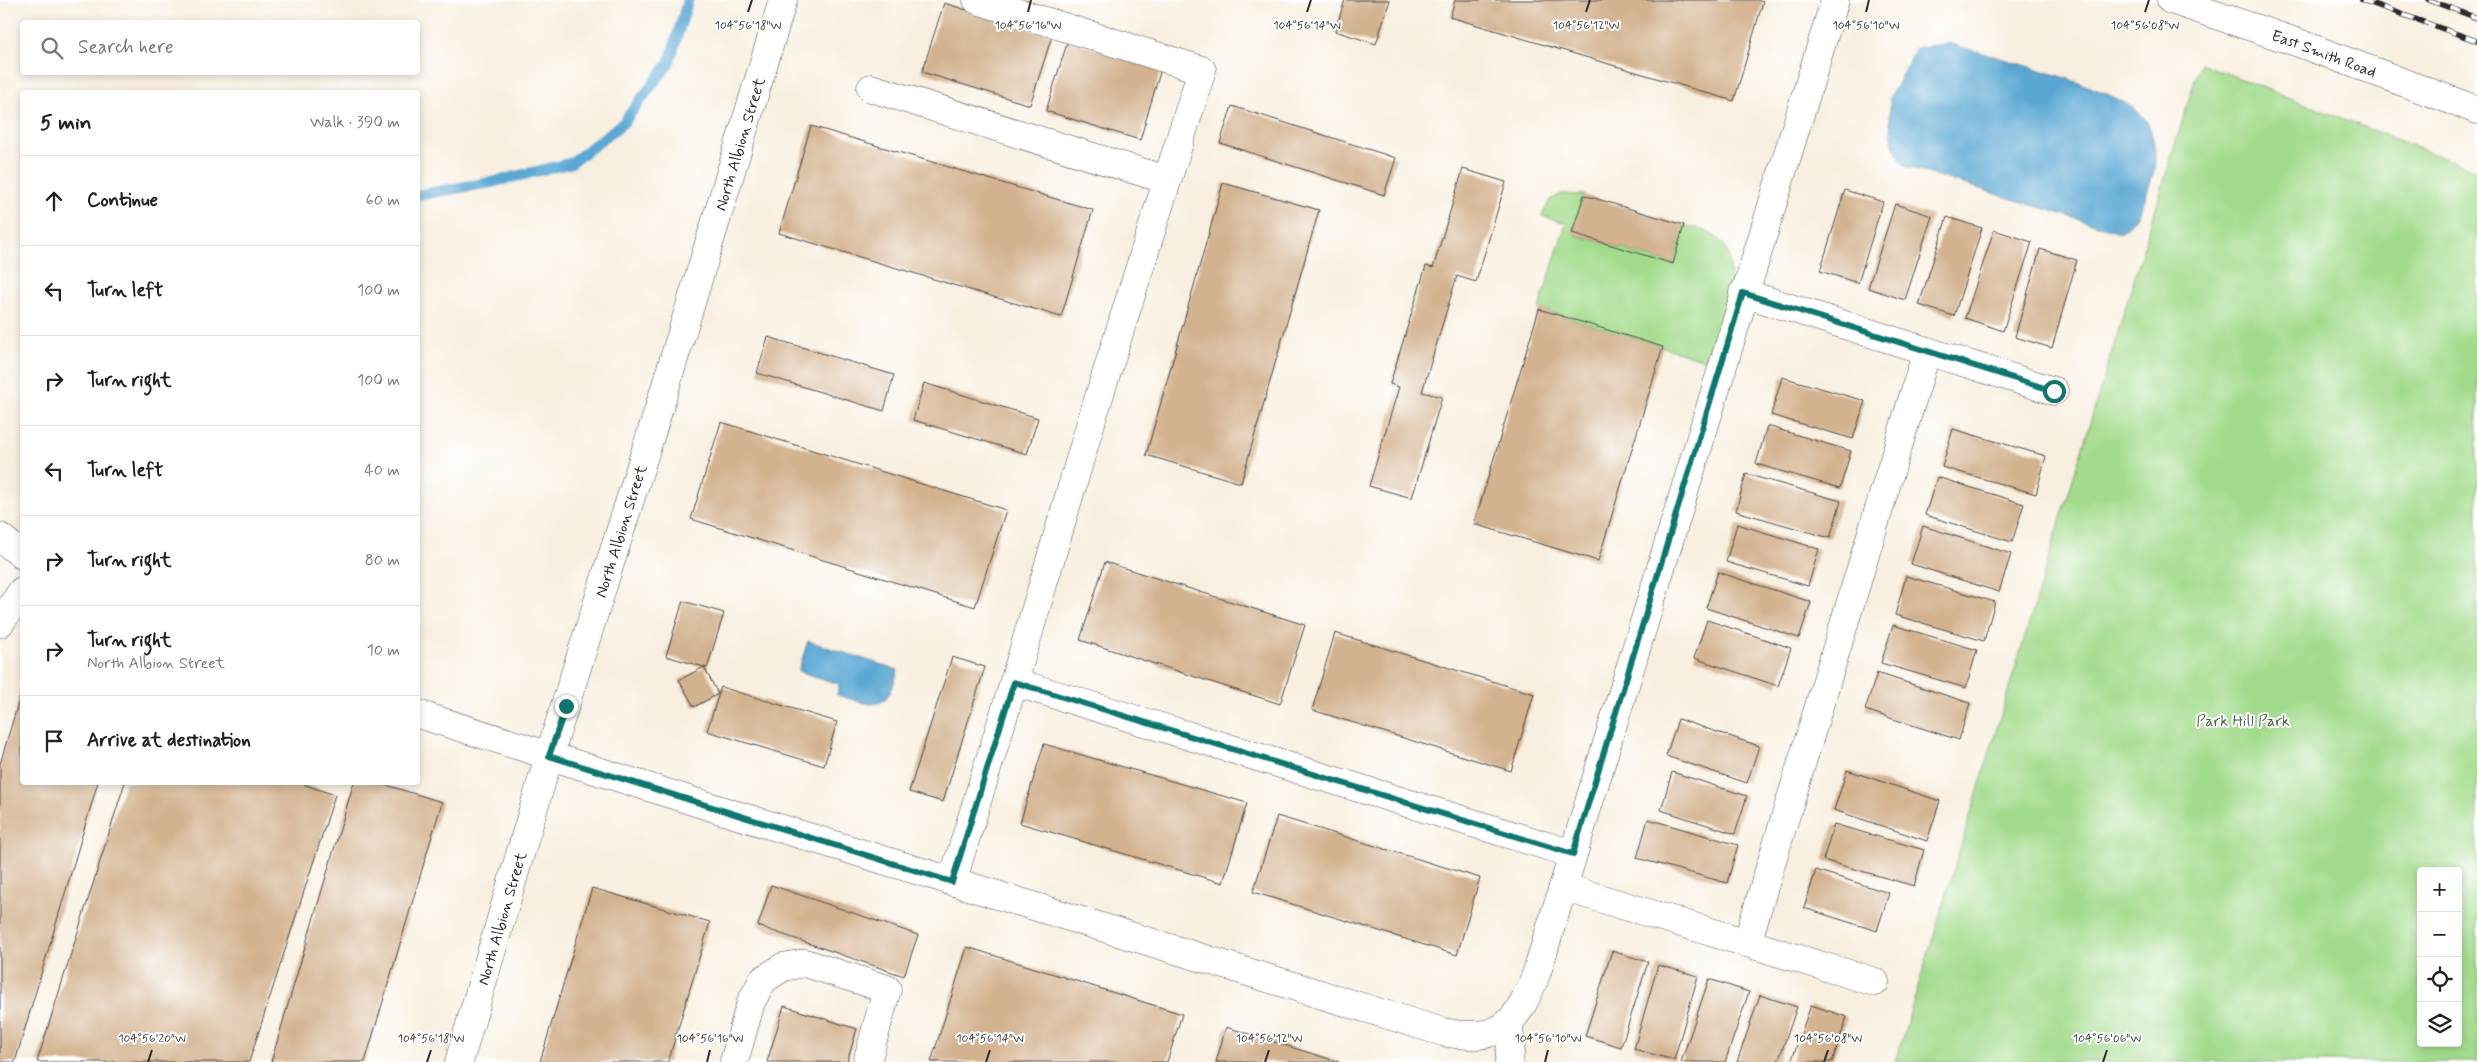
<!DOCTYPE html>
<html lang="en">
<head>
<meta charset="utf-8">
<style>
  :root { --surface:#fff; --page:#f2f2f2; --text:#222; --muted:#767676; --line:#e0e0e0 }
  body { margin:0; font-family:Mynerve,sans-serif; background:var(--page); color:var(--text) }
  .controls { position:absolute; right:15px; bottom:15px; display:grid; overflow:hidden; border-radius:5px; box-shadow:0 2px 8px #0003 }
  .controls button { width:45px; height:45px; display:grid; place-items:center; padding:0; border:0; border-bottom:1px solid var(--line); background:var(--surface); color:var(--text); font:25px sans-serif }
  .stop { position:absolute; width:15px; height:15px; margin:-11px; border:4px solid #0f766e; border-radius:50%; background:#fff }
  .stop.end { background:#0f766e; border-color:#fff; box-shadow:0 1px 5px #0008 }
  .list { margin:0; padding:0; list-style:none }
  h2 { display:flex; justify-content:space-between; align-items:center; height:65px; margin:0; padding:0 20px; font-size:21px }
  h2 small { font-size:16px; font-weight:400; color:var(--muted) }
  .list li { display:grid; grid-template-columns:32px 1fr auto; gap:15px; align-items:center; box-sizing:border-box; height:90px; padding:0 20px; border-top:1px solid var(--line) }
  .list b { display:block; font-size:19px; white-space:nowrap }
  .list p { margin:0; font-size:16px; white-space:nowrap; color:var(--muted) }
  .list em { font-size:16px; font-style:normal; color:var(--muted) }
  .icon { flex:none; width:28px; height:28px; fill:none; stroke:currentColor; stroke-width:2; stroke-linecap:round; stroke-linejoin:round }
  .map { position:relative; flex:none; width:2477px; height:1062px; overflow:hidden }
  .search { position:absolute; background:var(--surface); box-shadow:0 2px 8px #0003; left:20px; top:20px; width:400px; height:55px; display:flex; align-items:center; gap:12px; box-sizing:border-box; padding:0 18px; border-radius:5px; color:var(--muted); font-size:19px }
  .panel { position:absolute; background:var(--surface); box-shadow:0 2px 8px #0003; left:20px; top:90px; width:400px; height:695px; border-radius:5px }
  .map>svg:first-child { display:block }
  .green { fill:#a3db8c; stroke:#67835c; fill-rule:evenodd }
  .water { fill:#5aa7d3; stroke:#42697f }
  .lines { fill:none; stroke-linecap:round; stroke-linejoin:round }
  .stream { stroke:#5aa7d3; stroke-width:11 }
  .building { fill:#d3b28f }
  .minor-casing { stroke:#4a4846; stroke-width:29 }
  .minor { stroke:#fff; stroke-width:28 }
  .rail-casing { stroke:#2b2b2b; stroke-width:5.5 }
  .rail { stroke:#fff; stroke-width:4; stroke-dasharray:11; stroke-linecap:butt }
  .route { stroke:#0f766e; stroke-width:6 }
  .ticks { fill:none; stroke:#2b2b2b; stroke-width:2 }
  .labels { text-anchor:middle; stroke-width:4; stroke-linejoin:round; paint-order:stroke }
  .street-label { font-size:16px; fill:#2b2b2b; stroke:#fff }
  .park-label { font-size:16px; fill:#4f6048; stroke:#fff }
  .ticks-label { font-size:12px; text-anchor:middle; fill:#2b2b2b; stroke:#fff; stroke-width:4; stroke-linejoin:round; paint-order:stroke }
</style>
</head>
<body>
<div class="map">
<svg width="2477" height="1062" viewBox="0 0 2477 1062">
  <rect width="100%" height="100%" fill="#fff"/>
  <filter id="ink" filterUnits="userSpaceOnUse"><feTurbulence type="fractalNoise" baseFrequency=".02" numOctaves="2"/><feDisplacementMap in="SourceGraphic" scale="10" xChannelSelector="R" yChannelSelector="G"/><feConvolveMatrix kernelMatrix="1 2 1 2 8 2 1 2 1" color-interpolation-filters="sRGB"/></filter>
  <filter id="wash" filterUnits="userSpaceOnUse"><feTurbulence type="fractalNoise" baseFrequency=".0096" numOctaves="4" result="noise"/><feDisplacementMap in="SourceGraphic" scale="20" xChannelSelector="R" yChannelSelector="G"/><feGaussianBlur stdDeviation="1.12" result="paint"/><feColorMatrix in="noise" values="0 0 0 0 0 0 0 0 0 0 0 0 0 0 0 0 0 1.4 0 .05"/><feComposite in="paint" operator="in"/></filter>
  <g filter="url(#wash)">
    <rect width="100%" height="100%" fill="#f8efe0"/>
    <path class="green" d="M2200,63l277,108v891h-582zM2421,871h37v172h-37z
      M1562,194l22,1 -11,39 100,30 11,-39c8,3 19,4 26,8 43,24 6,94 -5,127l-166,-51 27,-86 -24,-7 8,-16z"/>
    <path class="water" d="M1948,43c42,13 175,45 197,76 10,14 13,43 7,59 -7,20 -12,43 -32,54l-215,-66 -12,-20 -3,-24v-25l26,-49z
      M808,641l90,29c-13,45 -23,36 -61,25l2,-11 -41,-13z"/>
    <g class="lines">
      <path class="stream" d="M418,195l75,-13 78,-19 52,-40 46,-60 19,-63"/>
    </g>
    <g id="blocks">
      <path class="building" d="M1345,0h45l-14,44 -41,-13z
        M1455,0h302l6,2 -29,99 -284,-84z
        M944,3l108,33 -22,69 -108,-33z
        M1068,40l93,29 -21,71 -94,-29z
        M1232,106l164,52 -12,37 -164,-52z
        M811,126l282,84 -32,107 -282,-84z
        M1463,169l43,13 -30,100 -19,-6 -35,116 20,5 -30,101 -43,-12 30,-99 -9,-3 36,-118 7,2z
        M1223,183l96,27 -78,273 -95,-28z
        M1845,190l38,12 -25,81 -38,-12z
        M1584,195l100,30 -11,39 -101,-31z
        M1895,204l37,12 -27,84 -37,-12z
        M1947,217l35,11 -28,88 -35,-11z
        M1994,230l38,12 -29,89 -38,-13z
        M2040,249l37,11 -25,88 -37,-11z
        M1539,309l124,38 -65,214 -124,-37z
        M768,337l126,38 -10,36 -127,-38z
        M1782,377l83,24 -12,38 -82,-24z
        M924,383l114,35 -11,36 -114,-34z
        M721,422l285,88 -31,97 -284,-88z
        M1767,426l84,25 -11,37 -84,-24z
        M1953,429l93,27 -10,38 -94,-27z
        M1746,474l95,27 -11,37 -94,-27z
        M1937,477l87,27 -12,38 -87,-27z
        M1737,524l82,25 -11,37 -82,-24z
        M1923,526l88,28 -12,38 -88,-28z
        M1105,562l200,63 -25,79 -200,-64z
        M1718,572l93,30 -12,36 -93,-30z
        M1906,576l89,26 -11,39 -89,-26z
        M683,601l41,12 -17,55 -41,-12z
        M1707,620l84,28 -13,38 -84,-28z
        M1893,625l84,25 -11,38 -85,-25z
        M1335,633l199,61 -23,77 -199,-61z
        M952,657l33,10 -42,135 -34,-10z
        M704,667l14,27 -24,13 -15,-27z
        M1877,673l93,30 -11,37 -94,-30z
        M721,687l116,35 -13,44 -117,-35z
        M22,690v92h76l-83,280h-15v-298z
        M1678,719l81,27 -12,37 -81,-27z
        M1044,744l203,59 -24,80 -203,-60z
        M1847,770l93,31 -13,40 -93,-31z
        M1672,772l75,24 -12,38 -74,-24z
        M125,782h172l38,13 -86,267h-212z
        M354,782h22l66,20 -77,260h-94z
        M1277,816l203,62 -23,77 -204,-63z
        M1648,819l90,26 -11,38 -90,-25z
        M1834,824l90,26 -10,36 -91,-26z
        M1816,870l73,23 -12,38 -73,-23z
        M771,885l147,50 -14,41 -146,-50z
        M592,888l118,34 -42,140h-128z
        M967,947l215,67 -15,48h-236z
        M1612,951l36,11 -27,85 -36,-11z
        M1658,965l40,11 -24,84 -40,-11z
        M1709,979l40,13 -24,70h-44z
        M1760,995l37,12 -19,55h-41z
        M1811,1005l36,12 -15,45h-41z
        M784,1006l73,23 -10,33h-80z
        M1226,1027l113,35h-123z"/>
    </g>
  </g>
  <g filter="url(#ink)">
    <use href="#blocks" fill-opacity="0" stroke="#4a4846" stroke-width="1"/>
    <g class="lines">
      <g class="minor-casing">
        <g id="minor">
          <path id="s1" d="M2171,0l125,42 181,68"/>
          <path d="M871,88l296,92"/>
          <path d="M1743,293l311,98"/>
          <path d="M0,537l22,18"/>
          <path d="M0,623l22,-32"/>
          <path d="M1014,682l559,172"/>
          <path d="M418,714l309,98 716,220c59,11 73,-7 94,-60l298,-972"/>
          <path d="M952,882l62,-200 78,-263 110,-349 -225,-70"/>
          <path d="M1563,887l312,95"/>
          <path d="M1747,943l180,-592"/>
          <path d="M1508,1024l3,19 -2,19"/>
          <path id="s2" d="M459,1062l90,-306 107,-338 127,-418"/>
          <path d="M734,1062l17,-60 12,-22 20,-13 22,-4 82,26 -20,73"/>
        </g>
      </g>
      <use href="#minor" class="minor"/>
      <g class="rail-casing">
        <path id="rail" d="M2362,0l115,41
          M2429,0l48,18"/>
      </g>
      <use href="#rail" class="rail"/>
    </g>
  </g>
  <g class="lines" filter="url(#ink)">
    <path class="route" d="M566,706l-17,50 403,126 62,-200 559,172 170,-561 311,98"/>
  </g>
  <path class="ticks" d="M748,12l4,-12M1028,12l3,-12M1307,12l4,-12M1586,12l4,-12M1866,12l3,-12M2145,12l4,-12M148,1062l4,-12M427,1062l4,-12M707,1062l3,-12M986,1062l4,-12M1265,1062l4,-12M1545,1062l3,-12M1824,1062l4,-12M2103,1062l4,-12"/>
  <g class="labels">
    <g class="street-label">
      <text dy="6" stroke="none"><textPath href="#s1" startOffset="162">East Smith Road</textPath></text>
      <text dy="6" stroke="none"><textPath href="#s2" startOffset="960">North Albion Street</textPath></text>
      <text dy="6" stroke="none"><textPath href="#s2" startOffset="555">North Albion Street</textPath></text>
      <text dy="6" stroke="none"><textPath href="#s2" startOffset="150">North Albion Street</textPath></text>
    </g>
    <g class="park-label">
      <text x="2243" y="726">Park Hill Park</text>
    </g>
  </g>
  <g class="ticks-label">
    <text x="748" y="29">104°56'18"W</text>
    <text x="1028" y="29">104°56'16"W</text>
    <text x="1307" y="29">104°56'14"W</text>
    <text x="1586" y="29">104°56'12"W</text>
    <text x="1866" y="29">104°56'10"W</text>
    <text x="2145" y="29">104°56'08"W</text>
    <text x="152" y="1042">104°56'20"W</text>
    <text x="431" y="1042">104°56'18"W</text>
    <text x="710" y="1042">104°56'16"W</text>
    <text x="990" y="1042">104°56'14"W</text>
    <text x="1269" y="1042">104°56'12"W</text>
    <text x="1548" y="1042">104°56'10"W</text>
    <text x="1828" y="1042">104°56'08"W</text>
    <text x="2107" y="1042">104°56'06"W</text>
  </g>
</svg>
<div class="controls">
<button>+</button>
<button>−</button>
<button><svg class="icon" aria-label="locate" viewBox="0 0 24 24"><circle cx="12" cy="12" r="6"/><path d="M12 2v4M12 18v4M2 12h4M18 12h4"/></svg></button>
<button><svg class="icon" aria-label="layers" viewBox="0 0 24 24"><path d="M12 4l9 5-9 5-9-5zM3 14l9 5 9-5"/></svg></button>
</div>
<div class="stop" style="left:2054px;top:391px"></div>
<div class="stop end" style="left:566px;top:706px"></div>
<div class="search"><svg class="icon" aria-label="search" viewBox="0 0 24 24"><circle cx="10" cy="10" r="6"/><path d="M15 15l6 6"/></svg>Search here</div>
<section class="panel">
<h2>5 min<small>Walk · 390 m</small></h2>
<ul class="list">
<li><svg class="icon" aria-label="ahead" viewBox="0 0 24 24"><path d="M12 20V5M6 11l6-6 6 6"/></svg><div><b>Continue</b></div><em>60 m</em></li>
<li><svg class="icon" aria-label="left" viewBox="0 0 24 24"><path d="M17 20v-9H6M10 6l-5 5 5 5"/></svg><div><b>Turn left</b></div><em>100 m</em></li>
<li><svg class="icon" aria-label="right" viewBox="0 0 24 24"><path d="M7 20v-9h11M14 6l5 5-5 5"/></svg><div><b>Turn right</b></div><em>100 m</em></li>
<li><svg class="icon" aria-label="left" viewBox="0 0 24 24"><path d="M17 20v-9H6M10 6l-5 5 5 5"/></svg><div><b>Turn left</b></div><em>40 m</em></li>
<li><svg class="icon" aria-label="right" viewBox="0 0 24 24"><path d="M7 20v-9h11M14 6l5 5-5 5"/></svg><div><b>Turn right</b></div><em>80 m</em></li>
<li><svg class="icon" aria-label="right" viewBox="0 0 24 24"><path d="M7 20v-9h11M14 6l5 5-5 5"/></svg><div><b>Turn right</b><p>North Albion Street</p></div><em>10 m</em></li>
<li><svg class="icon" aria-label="arrive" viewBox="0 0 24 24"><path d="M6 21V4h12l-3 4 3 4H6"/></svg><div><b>Arrive at destination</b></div></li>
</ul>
</section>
</div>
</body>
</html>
